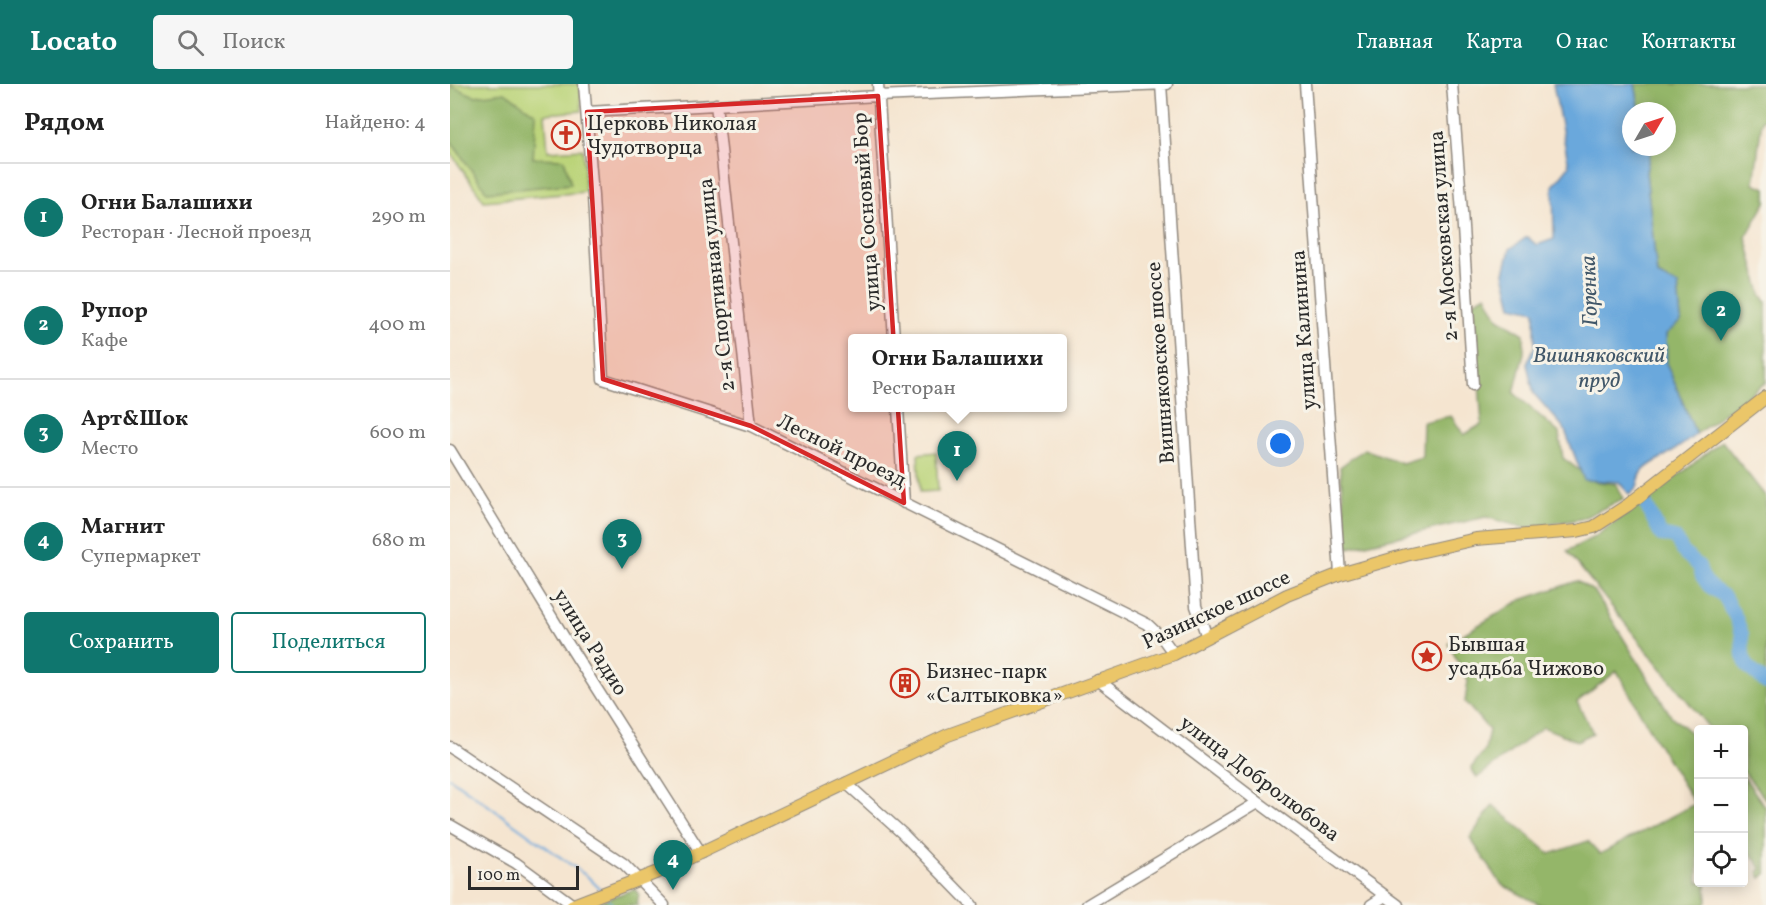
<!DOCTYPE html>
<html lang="ru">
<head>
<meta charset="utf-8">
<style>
  :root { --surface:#fff; --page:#f6f6f6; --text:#222; --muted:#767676; --line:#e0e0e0; --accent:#0f766e }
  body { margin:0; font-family:Vollkorn,serif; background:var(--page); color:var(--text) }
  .controls { position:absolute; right:18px; bottom:18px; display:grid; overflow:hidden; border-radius:6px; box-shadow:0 3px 15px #0003 }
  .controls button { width:54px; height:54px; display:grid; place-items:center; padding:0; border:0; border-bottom:2px solid var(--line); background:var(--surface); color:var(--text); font:30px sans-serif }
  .compass { position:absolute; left:1172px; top:18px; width:54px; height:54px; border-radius:50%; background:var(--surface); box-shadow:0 3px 15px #0003; rotate:51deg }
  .scale { position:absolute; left:18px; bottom:15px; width:111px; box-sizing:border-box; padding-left:6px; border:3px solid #2b2b2b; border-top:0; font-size:16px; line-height:21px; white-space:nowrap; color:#2b2b2b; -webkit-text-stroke:4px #f7f3e8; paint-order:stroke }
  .you { position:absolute; left:831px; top:360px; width:21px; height:21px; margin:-15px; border:4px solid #fff; border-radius:50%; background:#1a73e8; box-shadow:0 0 0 9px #1a73e833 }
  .badge { display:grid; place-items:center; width:39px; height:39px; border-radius:50%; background:var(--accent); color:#fff; font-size:20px; font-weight:700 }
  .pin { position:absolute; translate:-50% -50px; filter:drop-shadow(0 2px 3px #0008) }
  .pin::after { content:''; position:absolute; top:32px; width:21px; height:18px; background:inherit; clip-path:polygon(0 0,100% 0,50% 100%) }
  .popup { position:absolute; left:398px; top:250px; width:219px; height:78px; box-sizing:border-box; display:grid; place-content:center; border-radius:6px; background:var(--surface); filter:drop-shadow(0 2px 4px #0005); font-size:20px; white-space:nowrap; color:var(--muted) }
  .popup b { font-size:22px; color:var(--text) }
  .popup::after { content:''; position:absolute; left:50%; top:100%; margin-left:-12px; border:12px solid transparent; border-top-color:var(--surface) }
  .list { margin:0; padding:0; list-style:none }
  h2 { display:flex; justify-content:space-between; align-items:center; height:78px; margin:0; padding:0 24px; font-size:26px }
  h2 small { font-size:20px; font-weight:400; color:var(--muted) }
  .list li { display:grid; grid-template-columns:39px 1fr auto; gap:18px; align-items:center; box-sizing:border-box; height:108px; padding:0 24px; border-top:2px solid var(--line) }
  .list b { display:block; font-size:22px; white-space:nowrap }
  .list p { margin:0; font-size:20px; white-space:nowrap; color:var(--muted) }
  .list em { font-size:20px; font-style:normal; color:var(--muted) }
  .actions { display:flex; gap:12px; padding:18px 24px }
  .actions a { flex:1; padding:14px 0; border:2px solid var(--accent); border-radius:6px; text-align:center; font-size:21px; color:var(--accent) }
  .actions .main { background:var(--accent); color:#fff }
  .icon { flex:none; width:33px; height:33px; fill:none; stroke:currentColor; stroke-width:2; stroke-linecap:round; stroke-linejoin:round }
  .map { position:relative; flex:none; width:1316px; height:821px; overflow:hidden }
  header { display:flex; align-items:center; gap:36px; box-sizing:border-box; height:84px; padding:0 30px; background:var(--accent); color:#fff }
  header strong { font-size:28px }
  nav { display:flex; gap:33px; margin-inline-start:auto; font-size:21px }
  .search { width:420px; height:54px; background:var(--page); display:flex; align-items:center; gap:15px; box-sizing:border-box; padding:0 21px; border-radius:6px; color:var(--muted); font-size:22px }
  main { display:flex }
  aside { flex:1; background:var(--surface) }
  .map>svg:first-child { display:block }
  .green { fill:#bbd479; stroke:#738052; stroke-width:1.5 }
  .forest { fill:#94b669; stroke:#60704a; stroke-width:1.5 }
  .water { fill:#6aa8dc; stroke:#4a6a84; stroke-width:1.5 }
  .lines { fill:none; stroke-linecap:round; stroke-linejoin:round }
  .stream { stroke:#6aa8dc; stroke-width:2 }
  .river { stroke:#6aa8dc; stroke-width:14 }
  .minor-casing { stroke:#90887e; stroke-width:13 }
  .major-casing { stroke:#90887e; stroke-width:14 }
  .minor { stroke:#fff; stroke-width:10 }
  .major { stroke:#ebc669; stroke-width:12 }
  .marked { fill:#d62828; fill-opacity:0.2; stroke:#d62828; stroke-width:4.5; stroke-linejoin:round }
  .labels { text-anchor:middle; stroke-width:6; stroke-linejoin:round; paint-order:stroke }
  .poi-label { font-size:21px; fill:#2b2b2b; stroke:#f7f3e8; text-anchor:start }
  .street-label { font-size:21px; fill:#2b2b2b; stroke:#f7f3e8 }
  .water-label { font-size:22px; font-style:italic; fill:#415769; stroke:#f7f3e8 }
</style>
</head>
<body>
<header>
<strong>Locato</strong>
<div class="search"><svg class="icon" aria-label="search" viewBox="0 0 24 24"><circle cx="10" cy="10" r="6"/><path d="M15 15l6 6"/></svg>Поиск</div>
<nav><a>Главная</a><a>Карта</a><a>О нас</a><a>Контакты</a></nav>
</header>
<main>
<aside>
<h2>Рядом<small>Найдено: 4</small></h2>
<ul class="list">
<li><span class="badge">1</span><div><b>Огни Балашихи</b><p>Ресторан · Лесной проезд</p></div><em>290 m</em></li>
<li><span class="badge">2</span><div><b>Рупор</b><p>Кафе</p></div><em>400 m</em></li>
<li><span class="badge">3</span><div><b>Арт&amp;Шок</b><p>Место</p></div><em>600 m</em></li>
<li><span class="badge">4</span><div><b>Магнит</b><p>Супермаркет</p></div><em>680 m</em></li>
</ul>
<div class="actions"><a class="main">Сохранить</a><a>Поделиться</a></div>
</aside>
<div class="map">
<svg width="1316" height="821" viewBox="0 0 1316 821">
  <rect width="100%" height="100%" fill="#f7f3e8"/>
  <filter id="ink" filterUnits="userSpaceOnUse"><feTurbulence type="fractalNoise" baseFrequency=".0167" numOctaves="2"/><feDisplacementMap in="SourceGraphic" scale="12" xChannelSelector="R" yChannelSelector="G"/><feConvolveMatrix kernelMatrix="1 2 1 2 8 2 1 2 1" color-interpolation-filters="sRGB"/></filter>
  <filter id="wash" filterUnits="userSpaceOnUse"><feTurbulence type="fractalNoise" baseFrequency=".008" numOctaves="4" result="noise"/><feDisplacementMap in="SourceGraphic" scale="24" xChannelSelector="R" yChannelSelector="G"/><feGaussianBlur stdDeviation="1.35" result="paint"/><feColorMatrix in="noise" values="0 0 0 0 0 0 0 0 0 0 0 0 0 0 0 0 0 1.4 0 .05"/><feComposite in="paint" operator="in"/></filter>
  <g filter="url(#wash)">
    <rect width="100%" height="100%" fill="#f5e5d0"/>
    <path class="green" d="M0,0h130l2,27 -37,3 3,37 35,-2 2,43 -101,9 -34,-49z
      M486,368l2,39 -18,1 -2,-38z"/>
    <path class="forest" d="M0,0h2l-1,2 24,10 30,-4 31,22 -3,44 31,1 7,25 -84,8 -37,-52z
      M1185,0h131v34l-4,2 -8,63 12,5v14l-20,35 15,57 5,8v80l-70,52 -29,-69 -1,-31 15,-13 -3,-36 -21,-10 -11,-103 4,-19 -1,-6h18v-36h-27z
      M1036,211l12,23 26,16v19l-10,40 45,40 4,25 31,23 22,3 7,15 -42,20 -56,9 -39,-11 -138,31 -8,-81 24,-18 38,14 20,-6 1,-35 28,-6 13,19 18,-11 -9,-122z
      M1272,357l44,56v303l-22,-28v-42l-34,-1 -143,-178 29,-15 87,-64z
      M1127,497l18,11 76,124 27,23v143l8,1 1,19 -3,3h-163l-39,-20 -32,-47 23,-33 57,49 38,-13 12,13 95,-50 -40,-65 -38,-68 -40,31 16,31 -16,8 -34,-14 -66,51 -6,-10 14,-18 4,-20 -24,-28 3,-21 -20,-38 73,-43z
      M1294,693l22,31v66l-5,4 -3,-6 3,-4 -17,-24z
      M185,805l4,6 -2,8 1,2h-48z"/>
    <path class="water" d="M1103,0h82l5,27h-9v36h18l1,6 -4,19 11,103 21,10 3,36 -15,13 1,31 29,69c-10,9 -21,16 -33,23 -6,4 -15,8 -20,14 -8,10 -1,17 -14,23l-10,-12 -35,-2 -20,-52 -30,-34 -7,-30 8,-18v-35l-23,-5 -8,-33 6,-24 17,-12 10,8 17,-6 -1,-53 16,-20z"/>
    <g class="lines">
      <path class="stream" d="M0,694l138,99 13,13
        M159,816l4,5"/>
      <path class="river" d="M1195,419l16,32 14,3 9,15 15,13 3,10 7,10 15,10 12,22 6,16 1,22 5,11 18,16"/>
    </g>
  </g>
  <g filter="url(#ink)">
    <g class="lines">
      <g class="minor-casing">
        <path id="minor" d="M134,0l9,112 10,183 148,47 396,198 16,15 11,15
          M428,0l16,255
          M711,0l35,522 11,31
          M855,0l35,490
          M1002,0l10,128 11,173
          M266,20l35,322
          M137,28l291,-16 289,-12
          M448,324l6,95
          M0,366l117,192 134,211
          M648,596l160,122 140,103
          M0,663l174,117 40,41
          M396,699l56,50 70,72
          M0,741l66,38 57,42
          M637,821l171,-103
          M921,821l14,-9"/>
      </g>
      <g class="major-casing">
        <path id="major" d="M123,821l93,-36 282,-134 226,-81 113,-59 53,-21 66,-19 70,-16 101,-8 17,-4 34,-22 138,-108"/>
      </g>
      <use href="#minor" class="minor"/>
      <use href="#major" class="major"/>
    </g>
  </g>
  <path class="marked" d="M428,12l26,407 -153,-77 -148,-47 -16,-267z"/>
  <defs>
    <g id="church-ring" transform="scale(1.5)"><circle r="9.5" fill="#f7f3e8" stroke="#c8321e" stroke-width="1.5"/><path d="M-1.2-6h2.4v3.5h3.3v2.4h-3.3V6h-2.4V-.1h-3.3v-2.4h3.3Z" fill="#c8321e"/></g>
    <g id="sight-ring" transform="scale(1.5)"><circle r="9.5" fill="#f7f3e8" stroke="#c8321e" stroke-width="1.5"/><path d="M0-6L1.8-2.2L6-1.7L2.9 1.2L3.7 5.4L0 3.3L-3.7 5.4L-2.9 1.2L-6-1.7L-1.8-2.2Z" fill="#c8321e"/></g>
    <g id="building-ring" transform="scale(1.5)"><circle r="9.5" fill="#f7f3e8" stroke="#c8321e" stroke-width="1.5"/><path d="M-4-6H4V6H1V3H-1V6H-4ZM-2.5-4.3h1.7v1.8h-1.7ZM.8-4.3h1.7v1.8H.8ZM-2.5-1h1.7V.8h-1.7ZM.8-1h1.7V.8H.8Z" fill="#c8321e"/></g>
  </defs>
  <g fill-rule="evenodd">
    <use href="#church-ring" x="116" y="51"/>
    <use href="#sight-ring" x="977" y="572"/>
    <use href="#building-ring" x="455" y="599"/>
  </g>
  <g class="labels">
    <g class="poi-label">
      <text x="137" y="46">Церковь Николая<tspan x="137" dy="24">Чудотворца</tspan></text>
      <text x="998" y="567">Бывшая<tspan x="998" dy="24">усадьба Чижово</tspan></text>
      <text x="476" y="594">Бизнес-парк<tspan x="476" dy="24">«Салтыковка»</tspan></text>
    </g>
    <g class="street-label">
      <text transform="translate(416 128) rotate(-94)" y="7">улица Сосновый Бор</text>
      <text transform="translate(993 152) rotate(-94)" y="7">2-я Московская улица</text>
      <text transform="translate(266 201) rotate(-96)" y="7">2-я Спортивная улица</text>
      <text transform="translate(853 246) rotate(-94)" y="7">улица Калинина</text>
      <text transform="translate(710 279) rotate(-94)" y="7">Вишняковское шоссе</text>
      <text transform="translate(392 366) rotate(26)" y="7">Лесной проезд</text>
      <text transform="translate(766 525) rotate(-25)" y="7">Разинское шоссе</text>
      <text transform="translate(141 558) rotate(58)" y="7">улица Радио</text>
      <text transform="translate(810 694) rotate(37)" y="7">улица Добролюбова</text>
    </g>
    <g class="water-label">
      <text transform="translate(1138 207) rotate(-92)" y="8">Горенка</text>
      <text x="1149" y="278">Вишняковский<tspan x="1149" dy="25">пруд</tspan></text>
    </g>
  </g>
</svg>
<div class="controls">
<button>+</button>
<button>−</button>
<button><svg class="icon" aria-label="locate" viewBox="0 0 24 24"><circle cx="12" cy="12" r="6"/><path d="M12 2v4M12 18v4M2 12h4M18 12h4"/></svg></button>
</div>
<svg class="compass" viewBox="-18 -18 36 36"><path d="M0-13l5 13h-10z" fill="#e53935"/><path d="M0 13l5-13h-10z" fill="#767676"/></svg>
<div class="scale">100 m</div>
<div class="you"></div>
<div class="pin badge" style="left:507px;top:397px">1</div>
<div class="popup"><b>Огни Балашихи</b>Ресторан</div>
<div class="pin badge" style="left:1271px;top:257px">2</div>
<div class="pin badge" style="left:172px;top:485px">3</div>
<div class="pin badge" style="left:223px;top:806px">4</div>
</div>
</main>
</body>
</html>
